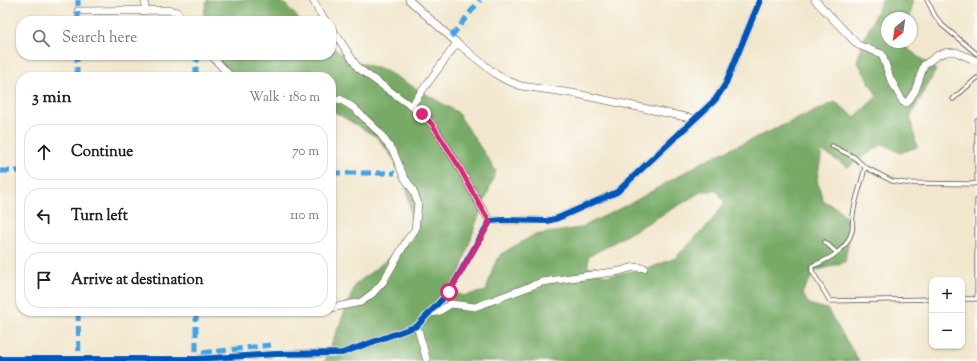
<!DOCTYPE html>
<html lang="en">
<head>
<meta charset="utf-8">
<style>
  :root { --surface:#fff; --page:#f6f6f6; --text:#202124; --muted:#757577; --line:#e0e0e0 }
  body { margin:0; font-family:"Sorts Mill Goudy",serif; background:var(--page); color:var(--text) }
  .controls { position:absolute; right:12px; bottom:12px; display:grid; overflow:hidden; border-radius:8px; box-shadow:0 1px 3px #0004 }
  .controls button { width:36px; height:36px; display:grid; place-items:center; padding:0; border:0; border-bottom:1px solid var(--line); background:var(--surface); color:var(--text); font:20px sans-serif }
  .compass { position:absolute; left:881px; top:12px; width:36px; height:36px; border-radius:50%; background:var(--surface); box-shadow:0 1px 3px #0004; rotate:209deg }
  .stop { position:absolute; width:12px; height:12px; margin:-9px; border:3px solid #db2777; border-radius:50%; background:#fff }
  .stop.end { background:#db2777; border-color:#fff; box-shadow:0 1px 4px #0008 }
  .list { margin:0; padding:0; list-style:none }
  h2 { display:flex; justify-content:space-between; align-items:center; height:52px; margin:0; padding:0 16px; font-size:17px }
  h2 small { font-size:13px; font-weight:400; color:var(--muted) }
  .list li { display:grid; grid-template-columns:26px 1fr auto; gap:12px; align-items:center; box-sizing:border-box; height:56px; margin:0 8px 8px; padding:0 8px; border:1px solid var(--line); border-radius:16px }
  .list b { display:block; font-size:15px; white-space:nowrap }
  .list em { font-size:13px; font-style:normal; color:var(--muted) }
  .icon { flex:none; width:22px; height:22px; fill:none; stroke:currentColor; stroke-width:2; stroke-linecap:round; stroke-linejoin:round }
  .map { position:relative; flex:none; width:977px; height:361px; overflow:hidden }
  .search { position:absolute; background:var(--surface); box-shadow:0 1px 3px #0004; left:16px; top:16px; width:320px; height:44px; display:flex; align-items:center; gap:10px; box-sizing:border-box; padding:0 14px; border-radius:16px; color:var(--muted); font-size:15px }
  .panel { position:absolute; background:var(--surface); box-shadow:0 1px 3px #0004; left:16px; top:72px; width:320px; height:244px; border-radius:16px }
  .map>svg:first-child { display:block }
  .forest { fill:#7a6; stroke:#596a42; fill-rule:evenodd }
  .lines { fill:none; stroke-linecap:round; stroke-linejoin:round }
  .lane-casing { stroke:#564638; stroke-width:5 }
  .street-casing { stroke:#564638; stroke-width:8 }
  .lane { stroke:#fff; stroke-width:3.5 }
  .street { stroke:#fff; stroke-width:7 }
  .quiet { stroke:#3fa3ea; stroke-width:5; stroke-dasharray:10 5; stroke-linecap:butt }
  .cycleway-casing { stroke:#fdfcf7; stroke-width:8 }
  .cycleway { stroke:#0057b8; stroke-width:6 }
  .route { stroke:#db2777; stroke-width:5 }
</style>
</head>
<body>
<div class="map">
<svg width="977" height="361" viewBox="0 0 977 361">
  <rect width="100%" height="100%" fill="#fdfcf7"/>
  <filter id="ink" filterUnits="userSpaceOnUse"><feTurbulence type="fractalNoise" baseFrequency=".025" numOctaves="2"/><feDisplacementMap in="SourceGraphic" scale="8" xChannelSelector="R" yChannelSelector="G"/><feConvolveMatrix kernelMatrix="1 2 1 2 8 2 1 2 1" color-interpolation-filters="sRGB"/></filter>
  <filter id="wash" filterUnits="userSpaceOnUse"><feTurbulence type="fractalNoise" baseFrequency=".012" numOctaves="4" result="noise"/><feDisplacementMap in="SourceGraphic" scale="16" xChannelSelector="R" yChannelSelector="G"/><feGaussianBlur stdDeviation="0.9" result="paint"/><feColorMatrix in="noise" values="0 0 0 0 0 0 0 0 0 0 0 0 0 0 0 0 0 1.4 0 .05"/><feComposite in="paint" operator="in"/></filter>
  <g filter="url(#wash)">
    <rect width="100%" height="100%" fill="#f2e7ce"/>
    <path class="forest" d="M207,0h74l20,21h-99z
      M882,0h31l-3,18h-23v24h17l-1,3 33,25 -26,47 7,30 -17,6 -17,-9 -35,23 -26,-16 -5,29 6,21 16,8 12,16 -6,37 -30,9 -13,22 7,11 18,5 32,52h-534l30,-76 59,-47 -9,-64 -28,-37 -46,-27v-33h-96l-23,-22h119v-9l15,12 40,13 71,41 39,59 -21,55 -21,65 8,5 24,-5 8,-26 7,-11 33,-19 46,-7 53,-26 75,-43 127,-57 20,15 22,-21 -20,-35 8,-24zM702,191h15l8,11 -14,20 -36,36 -25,10 -44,8 -18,-9v-10l93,-53z"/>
  </g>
  <g filter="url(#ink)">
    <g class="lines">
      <g class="lane-casing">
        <path id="lane" d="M927,0l8,16 7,9 35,29
          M953,99l24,-21
          M977,120v60
          M832,146l22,11 11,10 27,14 13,2 67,1 5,-1
          M865,167c-3,16 -10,32 -12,48 -1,5 0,10 -1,16 -5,19 -22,28 -40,35v5l18,30 102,-2
          M825,242l12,11
          M962,299h15
          M977,299v-99"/>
      </g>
      <g class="street-casing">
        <path id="street" d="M313,0l5,10 8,11
          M409,0l48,43 40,32 9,5 15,6 51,7 123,26
          M815,0l43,45 24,9 8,24 13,24 4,1 8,-12 9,-26 14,-10 9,-3h9l21,9
          M78,11l92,-1 7,2 5,9
          M145,11v-11
          M331,27l27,41 64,46 10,10 26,41 23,42 9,14
          M211,55l20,22
          M331,100l9,-1 14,9 25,24 15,21 10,24 9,13 5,13 -3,27 -8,10 -24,42 -10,11 -12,9 -30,6
          M411,106l46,-63
          M490,221l14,-1 43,1 11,-3 59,-26 98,-92 10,-15 35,-85
          M430,313l8,-1 13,-8 24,3 67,-25 78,-11 14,-4 10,1
          M417,326l10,35
          M0,359h196l80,-5 66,-1 75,-27 32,-34 41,-71"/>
      </g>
      <use href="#lane" class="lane"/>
      <use href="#street" class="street"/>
      <path class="quiet" d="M78,21v-21
        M451,37l29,-37
        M77,77v-22
        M196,77v-14l3,-8
        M0,171h21
        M331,173h64
        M78,311l1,50
        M196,311v50
        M202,353l69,-8"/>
      <g class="cycleway-casing">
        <path id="cycleway" d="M0,359h196l80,-5 66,-1 75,-27 32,-34 41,-71 14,-1 43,1 11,-3 59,-26 98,-92 10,-15 35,-85"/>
      </g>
      <use href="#cycleway" class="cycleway"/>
    </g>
  </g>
  <g class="lines" filter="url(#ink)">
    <path class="route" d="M422,114l10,10 26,41 23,42 9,15 -41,70"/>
  </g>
</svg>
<div class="controls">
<button>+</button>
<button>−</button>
</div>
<svg class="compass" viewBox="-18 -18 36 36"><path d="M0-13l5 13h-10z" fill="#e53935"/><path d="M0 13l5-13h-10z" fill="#757577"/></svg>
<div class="stop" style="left:449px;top:292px"></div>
<div class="stop end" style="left:422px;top:114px"></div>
<div class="search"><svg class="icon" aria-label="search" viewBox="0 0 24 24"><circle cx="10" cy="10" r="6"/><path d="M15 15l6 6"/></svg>Search here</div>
<section class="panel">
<h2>3 min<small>Walk · 180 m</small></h2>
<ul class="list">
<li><svg class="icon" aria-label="ahead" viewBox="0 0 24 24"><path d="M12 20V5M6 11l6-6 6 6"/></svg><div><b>Continue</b></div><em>70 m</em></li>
<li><svg class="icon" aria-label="left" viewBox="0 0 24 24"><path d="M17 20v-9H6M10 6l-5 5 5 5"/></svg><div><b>Turn left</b></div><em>110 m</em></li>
<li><svg class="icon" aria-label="arrive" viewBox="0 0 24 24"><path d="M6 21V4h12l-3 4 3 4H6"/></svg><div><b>Arrive at destination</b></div></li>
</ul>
</section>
</div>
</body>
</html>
